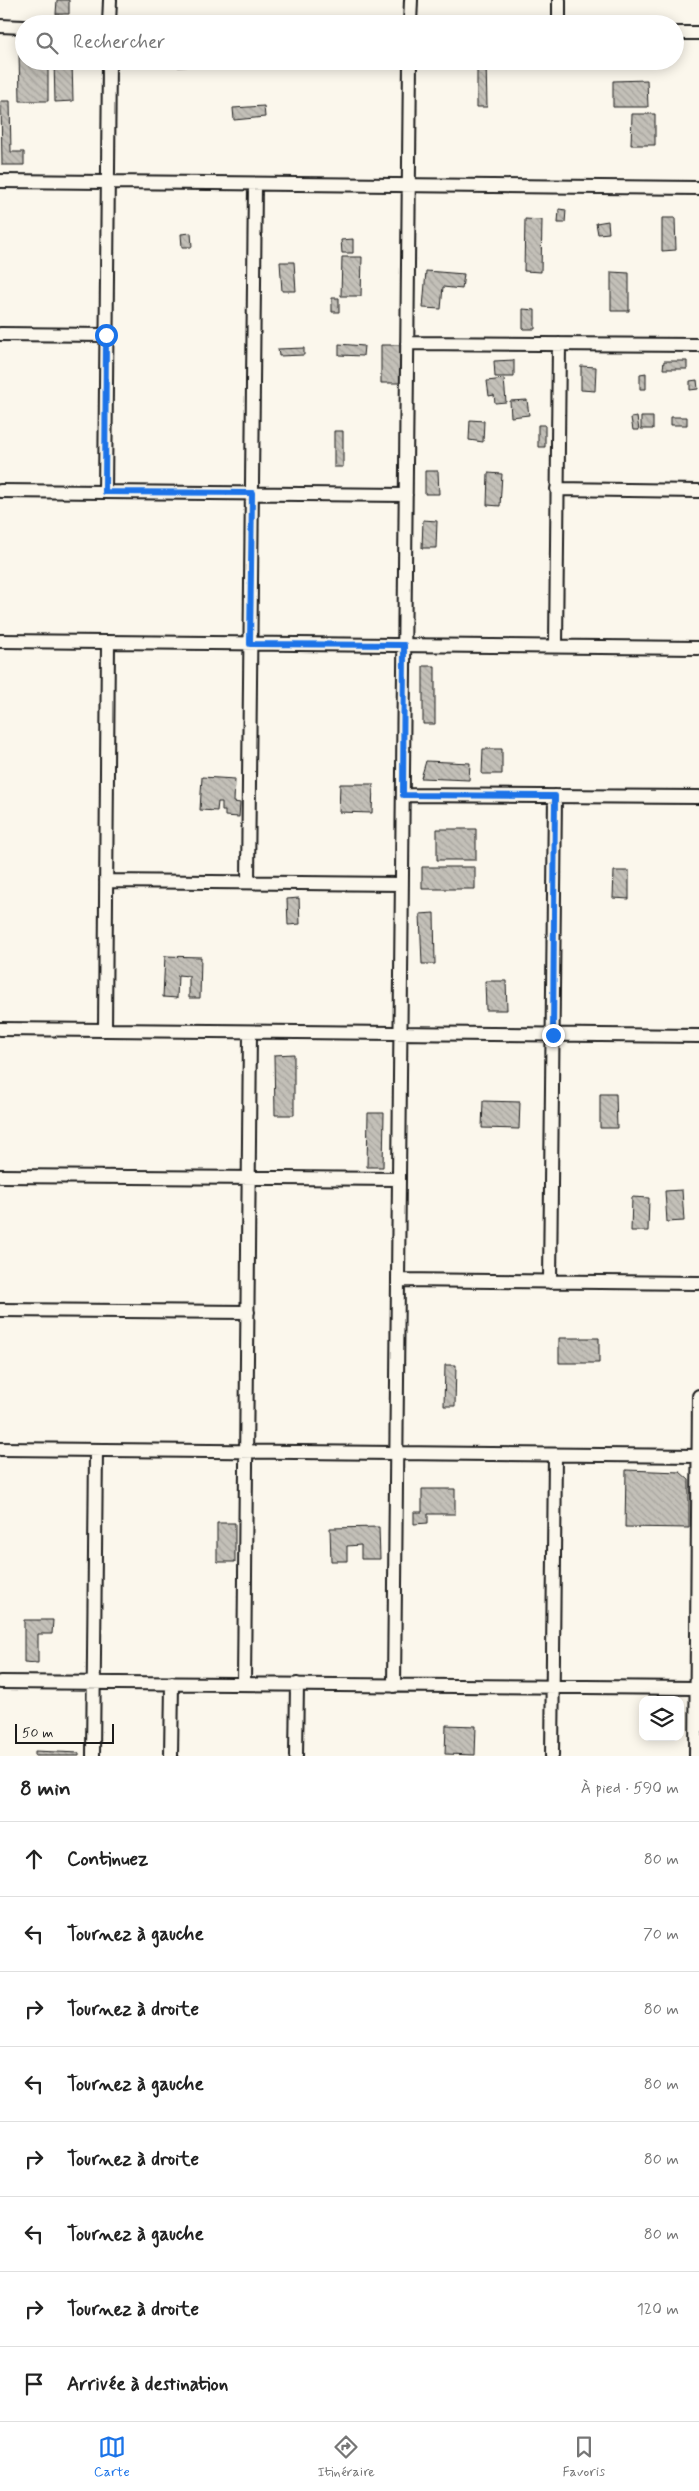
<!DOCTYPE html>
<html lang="fr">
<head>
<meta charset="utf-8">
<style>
  :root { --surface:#fff; --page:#f6f6f6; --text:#222; --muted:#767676; --line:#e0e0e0; --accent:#1a73e8 }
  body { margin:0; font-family:Mynerve,sans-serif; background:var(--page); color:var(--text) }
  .controls { position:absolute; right:15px; bottom:15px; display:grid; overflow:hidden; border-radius:10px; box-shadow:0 2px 12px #0003 }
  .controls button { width:45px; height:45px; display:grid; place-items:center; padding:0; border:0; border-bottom:1px solid var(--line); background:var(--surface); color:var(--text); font:25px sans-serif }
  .scale { position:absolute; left:15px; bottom:12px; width:99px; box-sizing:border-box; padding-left:5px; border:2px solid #1c1c1c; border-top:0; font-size:14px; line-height:18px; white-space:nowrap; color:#1c1c1c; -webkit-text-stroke:4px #fbf7ec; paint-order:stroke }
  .stop { position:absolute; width:15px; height:15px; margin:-11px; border:4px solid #1a73e8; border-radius:50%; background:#fff }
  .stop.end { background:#1a73e8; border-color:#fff; box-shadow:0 1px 5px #0008 }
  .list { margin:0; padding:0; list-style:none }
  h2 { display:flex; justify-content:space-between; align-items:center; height:65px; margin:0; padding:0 20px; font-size:21px }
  h2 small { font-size:16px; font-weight:400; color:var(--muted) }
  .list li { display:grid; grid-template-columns:32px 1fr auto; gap:15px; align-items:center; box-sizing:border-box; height:75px; padding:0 20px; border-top:1px solid var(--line) }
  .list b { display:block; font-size:19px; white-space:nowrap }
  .list em { font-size:16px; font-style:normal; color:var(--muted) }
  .icon { flex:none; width:28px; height:28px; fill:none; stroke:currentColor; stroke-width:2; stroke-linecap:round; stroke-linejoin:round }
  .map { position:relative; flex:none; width:699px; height:1756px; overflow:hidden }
  .search { position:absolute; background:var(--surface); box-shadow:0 2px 12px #0003; left:15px; right:15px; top:15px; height:55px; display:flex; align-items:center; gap:12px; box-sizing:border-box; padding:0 18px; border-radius:28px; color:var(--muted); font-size:19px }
  .sheet { height:665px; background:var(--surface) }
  nav { display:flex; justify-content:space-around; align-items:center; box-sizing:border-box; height:70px; border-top:1px solid var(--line); background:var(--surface); font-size:14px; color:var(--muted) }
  nav a { display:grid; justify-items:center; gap:2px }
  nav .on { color:var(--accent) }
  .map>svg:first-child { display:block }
  .building { fill:url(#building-back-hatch); stroke:#1c1c1c }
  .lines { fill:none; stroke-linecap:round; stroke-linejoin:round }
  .minor-casing { stroke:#1c1c1c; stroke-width:16 }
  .minor { stroke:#fbf7ec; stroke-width:12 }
  .route { stroke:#1a73e8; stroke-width:6 }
</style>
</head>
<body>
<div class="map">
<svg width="699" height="1756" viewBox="0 0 699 1756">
  <defs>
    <pattern id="building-back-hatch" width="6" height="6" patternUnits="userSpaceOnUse" patternTransform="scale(1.25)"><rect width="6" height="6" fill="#c3c0b8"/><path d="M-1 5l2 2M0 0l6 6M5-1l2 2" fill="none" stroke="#a7a49e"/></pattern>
  </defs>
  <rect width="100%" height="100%" fill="#fbf7ec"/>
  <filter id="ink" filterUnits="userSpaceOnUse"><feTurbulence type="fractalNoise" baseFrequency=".02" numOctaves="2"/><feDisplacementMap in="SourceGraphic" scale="10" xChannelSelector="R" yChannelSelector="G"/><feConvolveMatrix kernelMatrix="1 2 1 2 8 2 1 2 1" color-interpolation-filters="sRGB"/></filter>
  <g filter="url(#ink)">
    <path class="building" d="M57,0h12v14h-13z
      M19,53h5v8h24v40h-28z
      M54,61h18l1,40 -18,1z
      M178,61h20v5l-20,1z
      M477,61h9l1,46h-10z
      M647,80l1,27h-35v-26z
      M1,101h9l1,51h13v13h-22z
      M264,106l1,11 -31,3 -1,-12z
      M632,114h23v31h-24z
      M559,209l7,1 -1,13h-7z
      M662,218h13l1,32 -14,1z
      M525,219l17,1 -1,52 -17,-1z
      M608,221l1,12 -11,1 -2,-11z
      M191,233l1,14h-10l-1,-13z
      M353,239v14h-11l-1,-13z
      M342,257h20l-1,39h-20z
      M280,262h14l2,29h-14z
      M426,271l38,3 -2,15 -19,-2 -2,22 -18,-1z
      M611,272l18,1v38h-18z
      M332,298h7v14h-7z
      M523,309l12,1v19h-12z
      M339,344l25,2 -1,10 -24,-1z
      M381,345h20v38h-20z
      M304,348v7l-25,1 -1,-7z
      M514,360v17h-19l-1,-16z
      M664,361h23v8h-24z
      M581,366l15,1 -1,24 -14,-1z
      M646,373v16h-6v-15z
      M504,379l2,23 -11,1 -1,-8 -5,1 -2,-15z
      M697,380l1,9 -8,1v-9z
      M527,400l2,15 -18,2 -1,-16z
      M637,417l2,13h-6l-2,-12z
      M641,417h12v12h-12z
      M671,417h16v8h-16z
      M470,420l14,1 -1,21 -14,-2z
      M538,425h7v22h-7z
      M334,431h9v36h-9z
      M425,471h13l1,23h-14z
      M488,473l14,1 -2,32 -13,-1z
      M423,520l14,1 -1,27h-14z
      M423,666h12v58h-12z
      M483,749h19v25h-20z
      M426,761l44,2 -1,17 -48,-2z
      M202,777l33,2 -1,23 6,1 -1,14 -14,-1v-5h-3v-9h-4l-1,9 -17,-1z
      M340,784h33l-1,29 -33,-1z
      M437,829h39v31h-39z
      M422,867h53v22h-53z
      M614,871h15v28l-16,-1z
      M299,898l1,26 -12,1 -1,-26z
      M434,913l1,51h-13l-2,-50z
      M165,956l36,1 -1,41h-11v-22l-11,-1 -1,23 -14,-1z
      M485,981h21l1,29h-21z
      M294,1054v61h-19l-1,-60z
      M600,1094h16l1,34h-17z
      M483,1101l37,1 -1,27 -37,-1z
      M368,1113h16l-1,54h-16z
      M682,1190l2,31 -17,1 -2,-31z
      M632,1197l17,1 -1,33h-17z
      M559,1338h40v25h-40z
      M445,1365h11l-1,41h-11z
      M626,1470l54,2 9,8v48l-64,-1z
      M422,1489h33v25h-27v9l-14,1v-12h8z
      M217,1523h18v39h-18z
      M379,1527l1,32h-19v-14l-14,1v15h-16l-1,-33z
      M24,1620h29l-1,14h-14v29l-14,-1z
      M446,1725l30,1 -1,29 -30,-1z
      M35,1751l44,2v3h-44z"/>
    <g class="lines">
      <g class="minor-casing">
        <path id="minor" d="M109,24l1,-24
          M410,24l1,-24
          M559,24v-24
          M0,26l24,1
          M675,33h24
          M0,181l699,7
          M0,334l106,1
          M407,343l292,2
          M557,489l142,2
          M0,491l406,4
          M105,492l4,-431
          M0,641l699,7
          M556,646l3,-302
          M403,795l296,2
          M106,881l296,3
          M248,882l7,-698
          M0,1029l699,7
          M105,1030l3,-388
          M0,1176l399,3
          M398,1280l301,3
          M550,1282l5,-486
          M0,1310l248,2
          M0,1449l699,7
          M0,1682l696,6
          M244,1684l6,-652
          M394,1686l16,-1625
          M93,1756l3,-306
          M171,1756l1,-73
          M296,1756l1,-72
          M552,1756l3,-301
          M696,1756l3,-360"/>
      </g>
      <use href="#minor" class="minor"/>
    </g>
  </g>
  <g class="lines" filter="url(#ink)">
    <path class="route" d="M106,335l-1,157 147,1 -2,151 154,1 -1,150 152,1 -2,239"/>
  </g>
</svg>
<div class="controls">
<button><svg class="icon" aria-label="layers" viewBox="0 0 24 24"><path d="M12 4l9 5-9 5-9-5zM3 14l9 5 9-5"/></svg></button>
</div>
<div class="scale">50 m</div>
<div class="stop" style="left:106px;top:335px"></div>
<div class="stop end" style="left:553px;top:1035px"></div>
<div class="search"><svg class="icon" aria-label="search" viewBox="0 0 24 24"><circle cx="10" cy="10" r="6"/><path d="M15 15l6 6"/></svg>Rechercher</div>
</div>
<section class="sheet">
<h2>8 min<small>À pied · 590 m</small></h2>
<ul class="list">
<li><svg class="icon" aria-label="ahead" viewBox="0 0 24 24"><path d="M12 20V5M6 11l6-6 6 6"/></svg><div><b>Continuez</b></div><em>80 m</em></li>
<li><svg class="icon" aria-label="left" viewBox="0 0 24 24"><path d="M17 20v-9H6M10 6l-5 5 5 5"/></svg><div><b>Tournez à gauche</b></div><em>70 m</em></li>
<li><svg class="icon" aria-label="right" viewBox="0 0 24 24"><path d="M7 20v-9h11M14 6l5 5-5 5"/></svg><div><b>Tournez à droite</b></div><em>80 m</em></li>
<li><svg class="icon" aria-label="left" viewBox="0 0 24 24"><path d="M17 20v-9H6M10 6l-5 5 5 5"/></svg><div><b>Tournez à gauche</b></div><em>80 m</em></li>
<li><svg class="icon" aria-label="right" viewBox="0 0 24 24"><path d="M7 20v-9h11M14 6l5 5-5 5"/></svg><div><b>Tournez à droite</b></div><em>80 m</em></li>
<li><svg class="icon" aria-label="left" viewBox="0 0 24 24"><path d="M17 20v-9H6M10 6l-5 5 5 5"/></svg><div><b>Tournez à gauche</b></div><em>80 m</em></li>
<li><svg class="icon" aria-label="right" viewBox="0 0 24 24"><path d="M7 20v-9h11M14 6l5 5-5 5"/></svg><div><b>Tournez à droite</b></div><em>120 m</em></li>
<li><svg class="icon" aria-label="arrive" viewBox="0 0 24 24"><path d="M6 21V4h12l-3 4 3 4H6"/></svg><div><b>Arrivée à destination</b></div></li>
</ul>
</section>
<nav>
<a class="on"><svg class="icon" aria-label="map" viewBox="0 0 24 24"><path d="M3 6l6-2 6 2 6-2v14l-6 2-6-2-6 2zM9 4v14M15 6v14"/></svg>Carte</a>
<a><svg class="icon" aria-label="directions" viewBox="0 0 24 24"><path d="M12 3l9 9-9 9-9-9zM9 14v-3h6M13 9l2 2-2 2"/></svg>Itinéraire</a>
<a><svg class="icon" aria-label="saved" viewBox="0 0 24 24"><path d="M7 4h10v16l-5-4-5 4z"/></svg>Favoris</a>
</nav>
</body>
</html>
